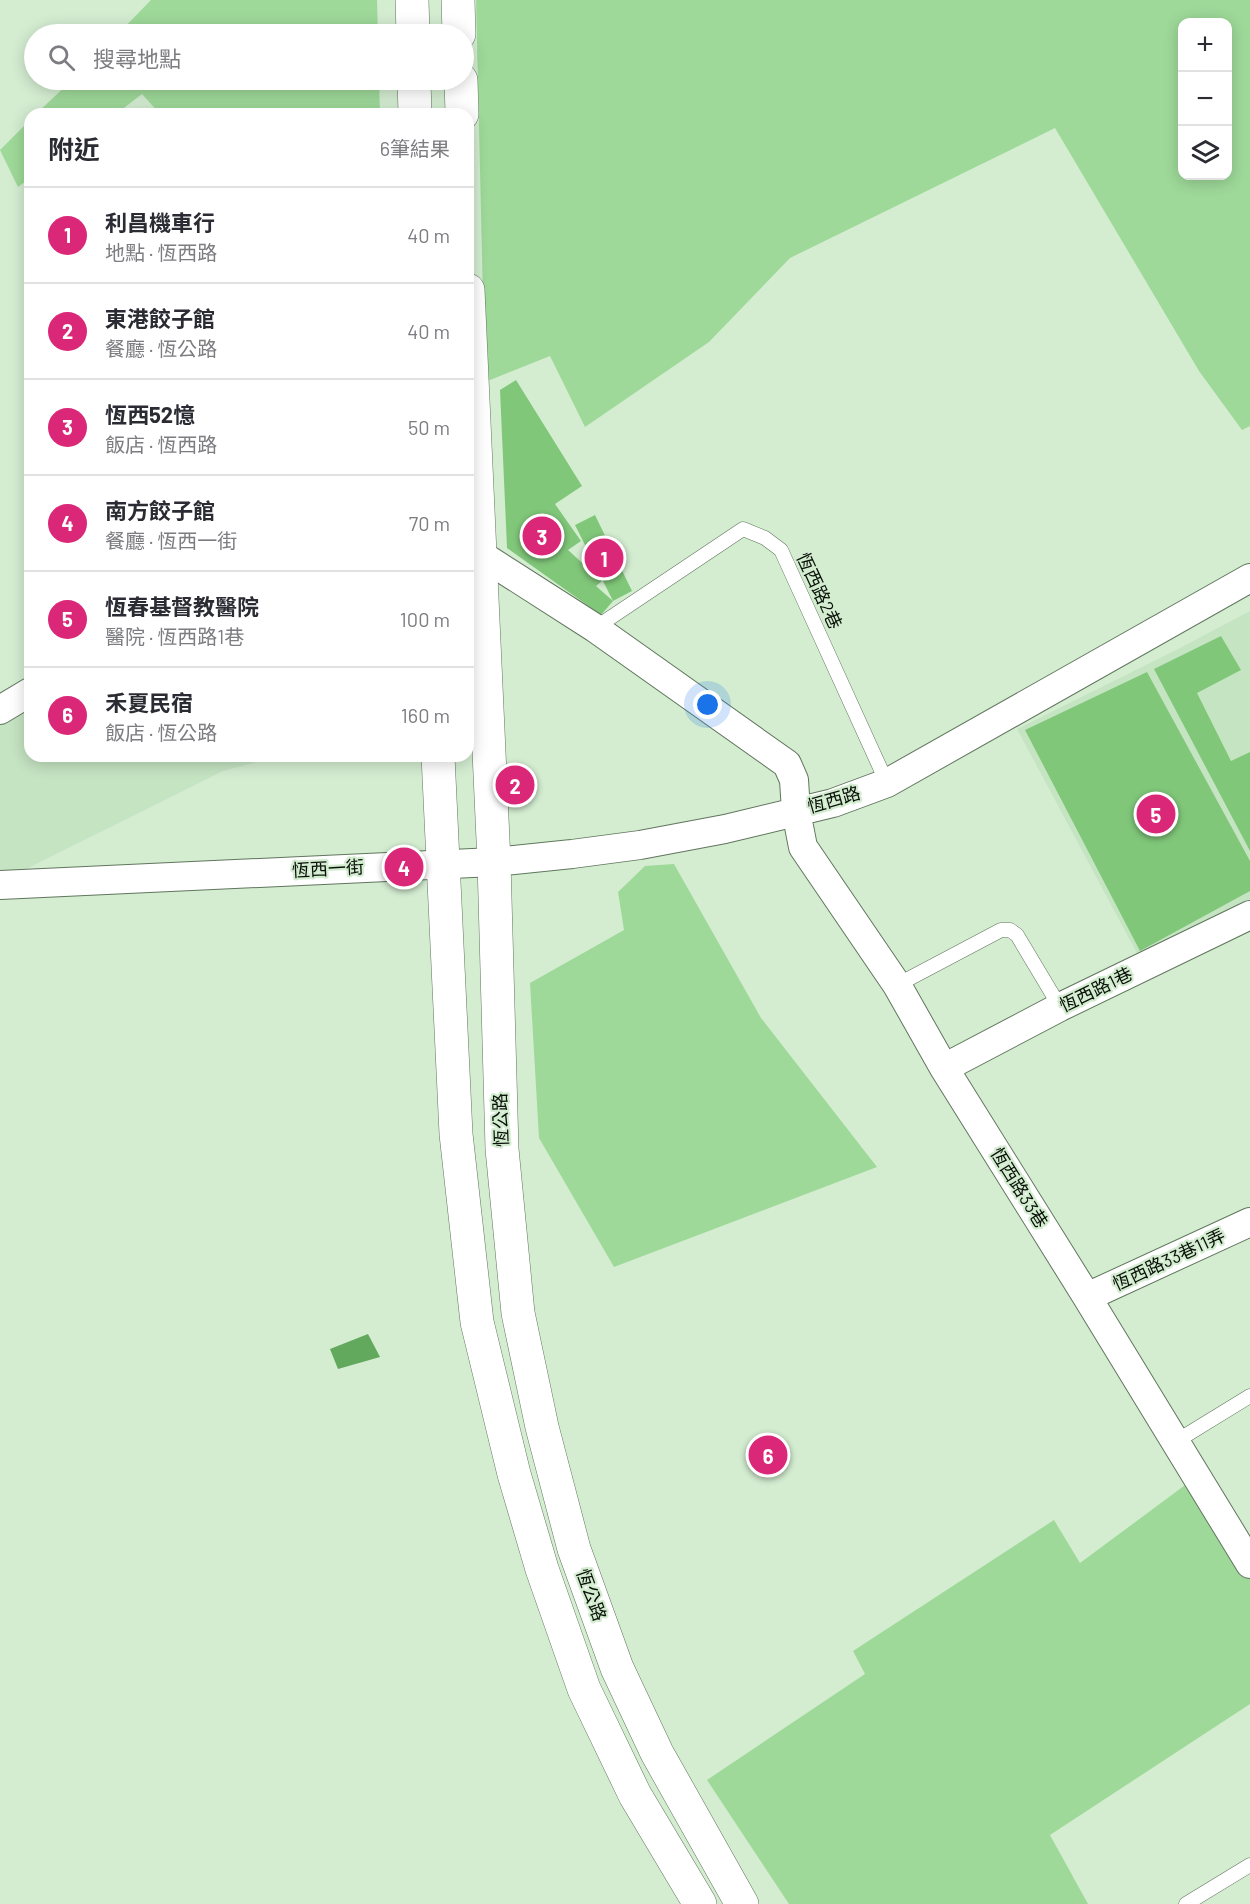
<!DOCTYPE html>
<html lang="zh-TW">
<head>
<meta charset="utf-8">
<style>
  :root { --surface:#fff; --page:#f2f2f3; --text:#2b2b33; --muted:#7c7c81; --line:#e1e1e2; --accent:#db2777 }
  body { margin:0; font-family:Barlow,"Noto Sans TC",sans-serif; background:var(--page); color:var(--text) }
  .controls { position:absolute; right:18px; top:18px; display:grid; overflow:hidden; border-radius:12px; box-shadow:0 3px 15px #0003 }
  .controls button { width:54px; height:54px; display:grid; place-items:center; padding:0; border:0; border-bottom:2px solid var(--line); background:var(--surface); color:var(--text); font:30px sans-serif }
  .you { position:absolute; left:708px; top:705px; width:21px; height:21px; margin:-15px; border:4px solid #fff; border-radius:50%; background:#1a73e8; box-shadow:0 0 0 9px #1a73e833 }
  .badge { display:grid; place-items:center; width:39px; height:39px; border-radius:50%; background:var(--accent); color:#fff; font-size:20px; font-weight:700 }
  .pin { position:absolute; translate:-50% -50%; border:3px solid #fff; box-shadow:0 2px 6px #0006 }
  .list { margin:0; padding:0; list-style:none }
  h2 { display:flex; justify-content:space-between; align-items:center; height:78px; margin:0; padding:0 24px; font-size:26px }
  h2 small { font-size:20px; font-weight:400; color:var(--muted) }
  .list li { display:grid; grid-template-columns:39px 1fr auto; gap:18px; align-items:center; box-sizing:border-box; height:96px; padding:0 24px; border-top:2px solid var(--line) }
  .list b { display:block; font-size:22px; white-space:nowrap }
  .list p { margin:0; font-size:20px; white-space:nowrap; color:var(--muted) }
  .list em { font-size:20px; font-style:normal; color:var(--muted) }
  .icon { flex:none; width:33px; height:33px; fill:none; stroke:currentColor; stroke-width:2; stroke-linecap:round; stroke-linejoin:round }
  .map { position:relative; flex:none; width:1250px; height:1904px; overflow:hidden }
  .search { position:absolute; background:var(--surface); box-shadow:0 3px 15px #0003; left:24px; top:24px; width:450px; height:66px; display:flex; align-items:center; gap:15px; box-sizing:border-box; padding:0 21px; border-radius:33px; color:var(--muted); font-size:22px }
  .panel { position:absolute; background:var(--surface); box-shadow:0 3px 15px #0003; left:24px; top:108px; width:450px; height:654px; border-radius:18px }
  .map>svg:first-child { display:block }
  .built { fill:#c5e4c2 }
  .green { fill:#9ed999; fill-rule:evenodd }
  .water { fill:#62a85d }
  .building { fill:#80c77a }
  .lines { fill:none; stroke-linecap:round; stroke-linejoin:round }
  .lane-casing { stroke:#60765d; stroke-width:15 }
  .street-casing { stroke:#60765d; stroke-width:30 }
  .primary-casing { stroke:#60765d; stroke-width:34 }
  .lane { stroke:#fff; stroke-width:14 }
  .street { stroke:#fff; stroke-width:28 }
  .primary { stroke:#fff; stroke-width:33 }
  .labels { text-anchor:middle; stroke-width:4.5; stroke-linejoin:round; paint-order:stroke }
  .street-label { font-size:18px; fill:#091108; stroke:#d4edd1 }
</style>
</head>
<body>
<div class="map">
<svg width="1250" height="1904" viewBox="0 0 1250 1904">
  <rect width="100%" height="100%" fill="#d4edd1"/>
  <path class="built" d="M1250,611v288l-111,58 -122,-228 163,-81z
    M30,676v80h249l-56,15 -223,111v-188z"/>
  <path class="green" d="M151,0h226l1,34h-260z
    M476,0h774v426l-8,4 -43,-59 -144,-243 -265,130 -81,84 -124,85 -35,-71 -65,26zM1182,22h46v154h-46z
    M72,80h307l1,34h-220l-18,-20 -26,20h-80z
    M30,120v58l-12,9 -18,-37z
    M674,864l87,154 116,149 -263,100 -75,-129 -9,-155 94,-53 -6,-38 27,-26z
    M1196,1477l54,89v138l-200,131 38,69h-299l-82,-124 158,-106 -12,-23 201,-131 26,43z"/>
  <path class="water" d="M368,1334l12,23 -42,12 -8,-20z"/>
  <path class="building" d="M516,380l66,106 -27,18 26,37 -13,9 34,31 -6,5 17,15 -38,-76 20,-10 37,76 -19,10 -12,14 -94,-67 -7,-158z
    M1221,636l20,34 -44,23 34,68 19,-9v99l-96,-182z
    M1147,672l103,189v30l-110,60 -115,-221z"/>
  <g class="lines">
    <g class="lane-casing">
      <path id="lane" d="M595,628l148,-99 22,9 16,12 106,233
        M897,985l104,-55h9l7,5 43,72
        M1175,1442l75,-46
        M1186,1904l64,-39"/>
    </g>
    <g class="street-casing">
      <path id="street" d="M468,552l13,3 114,73 192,136 7,16 2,31 7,36 94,138 47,83 143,229 163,267
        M0,710l30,-18
        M0,885l494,-23 78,-8 68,-9 85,-16 108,-26 54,-20 363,-205
        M944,1068l116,-61 190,-92
        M1087,1297l163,-75"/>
    </g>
    <g class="primary-casing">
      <path id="primary" d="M412,0l1,34
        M458,0l1,34
        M414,80l1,34
        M461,80l1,34
        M468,290l26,572 8,287 16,164 24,114 32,122 43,119 40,85 85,151
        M438,756l18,378 21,188 37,152 28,95 42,120 51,106 65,109"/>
    </g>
    <use href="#lane" class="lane"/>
    <use href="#street" class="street"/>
    <use href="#primary" class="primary"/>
  </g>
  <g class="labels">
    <g class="street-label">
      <text transform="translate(819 591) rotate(65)" y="6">恆西路2巷</text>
      <text transform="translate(834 800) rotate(-16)" y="6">恆西路</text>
      <text transform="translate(328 869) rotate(-3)" y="6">恆西一街</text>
      <text transform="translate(1096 990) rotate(-26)" y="6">恆西路1巷</text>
      <text transform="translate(501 1120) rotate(-92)" y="6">恆公路</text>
      <text transform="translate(1019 1188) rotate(58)" y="6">恆西路33巷</text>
      <text transform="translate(1169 1260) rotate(-25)" y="6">恆西路33巷11弄</text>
      <text transform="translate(591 1595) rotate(70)" y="6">恆公路</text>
    </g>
  </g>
</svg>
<div class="controls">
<button>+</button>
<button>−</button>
<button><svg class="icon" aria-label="layers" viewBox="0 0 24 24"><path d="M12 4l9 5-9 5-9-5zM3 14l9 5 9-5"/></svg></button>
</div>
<div class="you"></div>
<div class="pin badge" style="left:604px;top:558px">1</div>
<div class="pin badge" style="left:515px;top:785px">2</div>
<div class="pin badge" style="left:542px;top:536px">3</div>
<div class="pin badge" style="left:404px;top:867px">4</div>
<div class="pin badge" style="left:1156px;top:814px">5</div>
<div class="pin badge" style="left:768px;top:1455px">6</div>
<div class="search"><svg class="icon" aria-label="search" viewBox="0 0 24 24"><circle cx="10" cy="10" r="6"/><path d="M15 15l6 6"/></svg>搜尋地點</div>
<section class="panel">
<h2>附近<small>6筆結果</small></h2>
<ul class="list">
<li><span class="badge">1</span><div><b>利昌機車行</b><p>地點 · 恆西路</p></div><em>40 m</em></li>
<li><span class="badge">2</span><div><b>東港餃子館</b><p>餐廳 · 恆公路</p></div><em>40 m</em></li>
<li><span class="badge">3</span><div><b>恆西52憶</b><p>飯店 · 恆西路</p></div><em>50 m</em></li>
<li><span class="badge">4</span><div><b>南方餃子館</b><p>餐廳 · 恆西一街</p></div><em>70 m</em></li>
<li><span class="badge">5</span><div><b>恆春基督教醫院</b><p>醫院 · 恆西路1巷</p></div><em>100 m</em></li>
<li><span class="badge">6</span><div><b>禾夏民宿</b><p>飯店 · 恆公路</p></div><em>160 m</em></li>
</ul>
</section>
</div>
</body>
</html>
